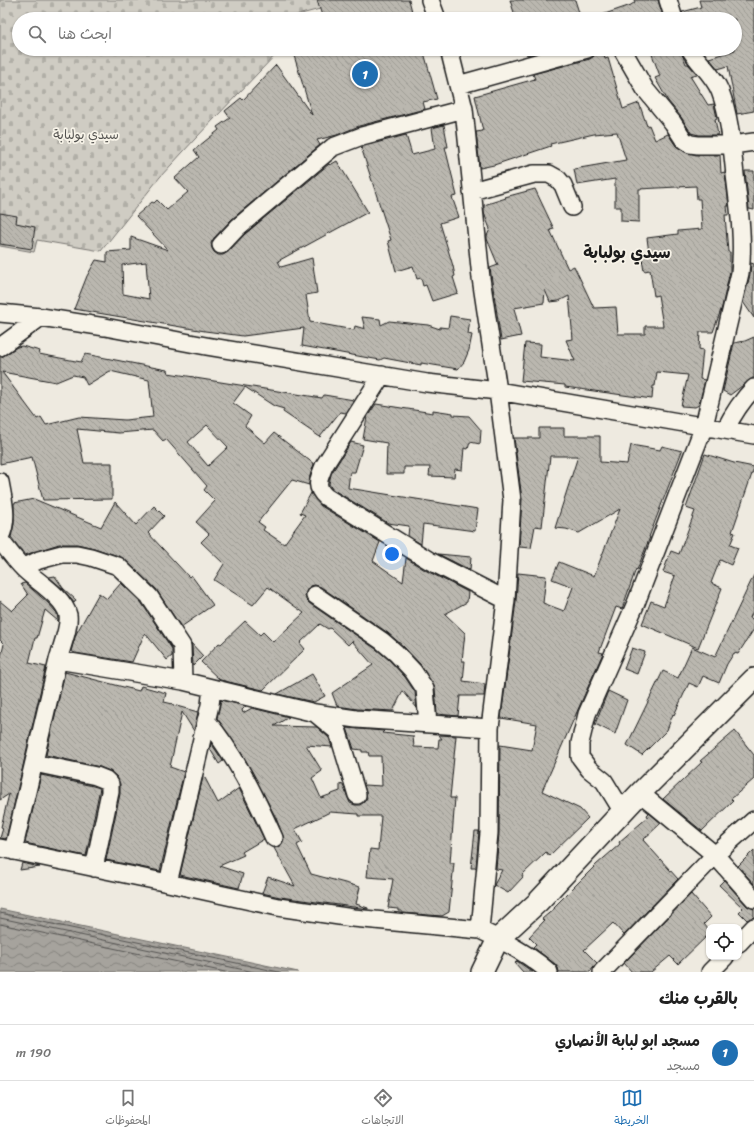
<!DOCTYPE html>
<html lang="ar">
<head>
<meta charset="utf-8">
<style>
  :root { --surface:#fff; --page:#f2f2f2; --text:#222; --muted:#767676; --line:#e0e0e0; --accent:#1f6fb2 }
  body { margin:0; font-family:Sriracha,"Playpen Sans Arabic",sans-serif; background:var(--page); color:var(--text); direction:rtl }
  .controls { position:absolute; right:12px; bottom:12px; display:grid; overflow:hidden; border-radius:8px; box-shadow:0 1px 3px #0004 }
  .controls button { width:36px; height:36px; display:grid; place-items:center; padding:0; border:0; border-bottom:1px solid var(--line); background:var(--surface); color:var(--text); font:20px sans-serif }
  .you { position:absolute; left:392px; top:554px; width:14px; height:14px; margin:-10px; border:3px solid #fff; border-radius:50%; background:#1a73e8; box-shadow:0 0 0 6px #1a73e833 }
  .badge { display:grid; place-items:center; width:26px; height:26px; border-radius:50%; background:var(--accent); color:#fff; font-size:13px; font-weight:700 }
  .pin { position:absolute; translate:-50% -50%; border:2px solid #fff; box-shadow:0 1px 4px #0006 }
  .list { margin:0; padding:0; list-style:none }
  h2 { display:flex; justify-content:space-between; align-items:center; height:52px; margin:0; padding:0 16px; font-size:17px }
  h2 small { font-size:13px; font-weight:400; color:var(--muted) }
  .list li { display:grid; grid-template-columns:26px 1fr auto; gap:12px; align-items:center; box-sizing:border-box; height:56px; padding:0 16px; border-top:1px solid var(--line) }
  .list b { display:block; font-size:15px; white-space:nowrap }
  .list p { margin:0; font-size:13px; white-space:nowrap; color:var(--muted) }
  .list em { font-size:13px; font-style:normal; color:var(--muted) }
  .icon { flex:none; width:22px; height:22px; fill:none; stroke:currentColor; stroke-width:2; stroke-linecap:round; stroke-linejoin:round }
  .map { position:relative; flex:none; width:754px; height:972px; overflow:hidden; direction:ltr }
  .search { position:absolute; background:var(--surface); box-shadow:0 1px 3px #0004; left:12px; right:12px; top:12px; height:44px; display:flex; align-items:center; gap:10px; box-sizing:border-box; padding:0 14px; border-radius:22px; color:var(--muted); font-size:15px }
  .sheet { height:108px; background:var(--surface) }
  nav { display:flex; justify-content:space-around; align-items:center; box-sizing:border-box; height:56px; border-top:1px solid var(--line); background:var(--surface); font-size:11px; color:var(--muted) }
  nav a { display:grid; justify-items:center; gap:2px }
  nav .on { color:var(--accent) }
  .map>svg:first-child { display:block }
  .cemetery { fill:url(#cemetery-stones); stroke:#767470 }
  .water { fill:url(#water-waves); stroke:#6f6d69 }
  .lines { fill:none; stroke-linecap:round; stroke-linejoin:round }
  .shore { stroke:#535250; stroke-width:1 }
  .building { fill:url(#building-back-hatch); stroke:#1c1c1c; fill-rule:evenodd }
  .minor-casing { stroke:#1c1c1c; stroke-width:20 }
  .major-casing { stroke:#1c1c1c; stroke-width:24 }
  .minor { stroke:#f7f3e8; stroke-width:17 }
  .major { stroke:#f7f3e8; stroke-width:21 }
  .labels { text-anchor:middle; stroke-width:3.5; stroke-linejoin:round; paint-order:stroke }
  .park-label { font-size:13px; fill:#52514e; stroke:#f7f3e8 }
  .district-label { font-size:17px; font-weight:bold; fill:#1c1c1c; stroke:#f7f3e8 }
</style>
</head>
<body>
<div class="map">
<svg width="754" height="972" viewBox="0 0 754 972">
  <defs>
    <pattern id="cemetery-stones" width="16" height="16" patternUnits="userSpaceOnUse"><rect width="16" height="16" fill="#cfccc3"/><path d="M2 7V4a2 2 0 0 1 4 0v3zM10 15v-3a2 2 0 0 1 4 0v3z" fill="#b1afa7"/></pattern>
    <pattern id="water-waves" width="16" height="10" patternUnits="userSpaceOnUse"><rect width="16" height="10" fill="#a6a39d"/><path d="M0 5q4-4 8 0t8 0" fill="none" stroke="#86847f"/></pattern>
    <pattern id="building-back-hatch" width="6" height="6" patternUnits="userSpaceOnUse"><rect width="6" height="6" fill="#bab7af"/><path d="M-1 5l2 2M0 0l6 6M5-1l2 2" fill="none" stroke="#9f9d96"/></pattern>
  </defs>
  <rect width="100%" height="100%" fill="#eeeae0"/>
  <filter id="ink" filterUnits="userSpaceOnUse"><feTurbulence type="fractalNoise" baseFrequency=".025" numOctaves="2"/><feDisplacementMap in="SourceGraphic" scale="8" xChannelSelector="R" yChannelSelector="G"/><feConvolveMatrix kernelMatrix="1 2 1 2 8 2 1 2 1" color-interpolation-filters="sRGB"/></filter>
  <g filter="url(#ink)">
    <path class="cemetery" d="M0,0h317l3,9 -30,8v2h-271v30h262l-86,90 -35,38 -59,74 -64,-11 -3,12 -34,-6z"/>
    <path class="water" d="M0,909l298,63h-298z"/>
    <g class="lines">
      <path class="shore" d="M0,913l279,59
        M0,918l254,54
        M0,924l225,48"/>
    </g>
    <path class="building" d="M317,0h92l5,19h-91z
      M510,0h65l6,19h-65z
      M634,0h24l6,19h-68v-2l35,-12 4,-3z
      M699,0h55v111l-17,3 -9,-48 -10,3 -9,-11 26,-8v-31h-51l-2,-7 19,-5z
      M292,49h131l14,50 -14,3 2,7 -66,17 -22,9 -20,5 3,5 -89,75 -17,18 -3,5 1,5 2,4 4,3h5l5,-3 17,-18 84,-70 1,1 7,-4 31,51 -90,49 3,6 31,-9 5,35 -11,2 4,27 44,8 1,-4 10,3 -3,-12 18,2 1,6 8,-4 39,4 12,4v-2l8,1 2,-12 20,3 -2,15 4,1 -3,15 -5,12 -6,7 -37,-6v2l-37,-7 -4,2 -78,-14 2,-18 -61,8 -38,-5 -131,-22 13,-33 9,-16 11,2v-10l24,-2v-13l37,13 -32,-34 16,-14 2,1 3,-3 10,10 21,-18 -13,-14 24,-21 -5,-7 25,-20 -2,-3 13,-9 -5,-7 16,-13 2,2 33,-35 36,50zM146,262l3,37 -26,-5 -1,-29z
      M525,49h25l-23,6z
      M597,49h6l2,10 3,-1 15,51 16,-6 8,23 2,-1 6,15 13,-6 8,12 9,6 12,3h23l1,18 4,-1 4,34h-2l1,9h-3l3,37h2v19l-8,36 -9,25h-13l-1,17 4,1 -3,29 5,1 -6,25 -4,2 -14,-1 7,-31 -31,-3 -2,14h-2l-1,13 -87,-12v-2l-44,-4 4,-38 16,1 -1,13 35,4 -9,-21 7,-1 -4,-43 -10,5 -9,1 -5,-12 -1,13 -30,5 7,28 -20,4 -11,-72 8,-3 -11,-26v-3l3,-7 -6,-16v-8l22,-7 -1,-1 30,-8 19,40 -4,1 18,39 6,-3 20,42 22,-1 2,27h27v-8h18l-5,-31 -4,1 -4,-26 -6,1 -3,-17 8,-1 -2,-15 31,-4v-3l24,-2 -2,-30h-3l-1,-13 -57,3v33l-18,-1v-14h-6v-28l-38,6 -3,-16 52,-9 -9,-28 -23,2 -44,10 1,2 -57,19 -14,3 -4,-36 7,-1 -8,-35 60,-17 -2,-5 57,-15 4,-3z
      M650,49h30l6,15h2l9,10 -7,2 18,29 6,-1 3,14 -2,1 3,16h-19l-8,-2 -10,-16 -13,-16 -13,-23 5,-2z
      M444,125l4,22h-3l12,49 -5,1 7,20 -19,6 13,43 2,10 -2,1 5,16 -26,8 -6,-16 -3,1 -2,-8 -4,1 -4,-13 -17,5 -8,-30 3,-1 -30,-93 45,-12 6,20 23,-6 -3,-21z
      M745,171h9v39l-5,-1z
      M0,213l17,3 -1,7 19,4 -3,22 -32,-5z
      M751,263l3,1v54l-11,-16 7,-27z
      M754,337v40l-24,18 -7,-4 11,-48 11,-2z
      M22,346l18,5 -1,3 42,8 4,-8 82,16 1,3 26,4 1,1 127,20 2,-3 30,5 -8,13 -6,-1 -20,25 -37,-25 1,-3 -10,-3 -29,-19 -12,16 18,13 -6,10 20,17 9,-10 40,31 -4,12 -1,9 -17,-5 -34,42 7,5 -2,3 21,14 21,-29 -5,-2 11,-20 10,13 59,36 -7,19 30,21 3,-24 19,12 43,22 -1,10 -22,12 20,19 -3,28h3l-2,20 22,3 -1,12h-24l-2,20 -21,-2 -2,-26 -15,-24 -17,-18 -15,-13 -67,-46 -6,-2 -5,1 -3,4 -2,5 1,5 3,3 67,46 13,11 16,17 10,15 2,16 -14,-17 -10,20 -36,-2 -20,-3 -5,-13 41,-28 -21,-24 -4,4 -18,-17 -2,1 -8,-5 -20,19 5,6 -42,41 -43,-10 -19,-18 18,-19 2,1 24,-23 15,14 3,-3 10,10 31,-29 -36,-26 -15,18 -39,-25 10,-16 -23,-22 8,-8 -13,-12 19,-21 -11,-11 3,-4 -41,-47 -3,2 -10,-11 -34,3 -42,-4 7,34h28v36l-69,1 -11,-43 -32,7v-106l17,-11zM110,371l39,9 4,37 -28,3 -46,-3 -33,8 -5,-8 -4,2 -35,-47 54,10 17,-7 10,2 4,8zM207,425l21,22 -20,19 -20,-24z
      M376,404l57,9v-3l20,3v2l16,1 12,14 -1,14 -10,-2 -2,7 -4,-1 -2,22 -7,-1 -1,8 -25,-1 1,-9h-26v7h-18l1,-31 -24,-4 4,-22z
      M539,428h25v8h36v26l27,2 4,-19 29,5 2,-4 20,5 -33,86h1l-13,33 -1,-1 -14,40 -6,-2 -17,45 4,1 -61,138 38,18 8,9 -39,38 -3,-4 -24,23 1,2 -15,16 -14,-8 8,-15 -6,-1 3,-36 1,-88 32,5 5,-26 -36,-6 15,-117 2,-28 28,3 -3,27 21,8 9,-24 -21,-8 7,-17 35,14 26,-67 -41,24 -13,-4 -11,-1 23,-72h-28l-8,71 -7,-1 -4,22 -12,-1 3,-48 -8,-61h25z
      M351,442l12,3 -8,27h-5l-2,16 130,21 -3,22 -52,-7 -2,20 -13,-8 1,-10 -21,-3 -56,-34 -3,-5 2,-10z
      M705,454l29,9 20,4v1l-22,64 3,1 -5,12 8,3 -7,17 -11,-5 -9,23 11,5 -24,60 -56,-24 9,-23 13,5 11,-30 -12,-4 8,-21 8,3 16,-43 -9,-3z
      M34,499l67,28 14,-25 21,23 18,-19 10,10 -16,17 41,44 2,-2 22,30 -32,22 -25,-38 -35,-32 -27,-9 -17,-4h-18l-34,11 -14,-18 3,-13v-21z
      M438,554l33,3 -1,13z
      M754,575v33l-4,10 4,1v10l-16,25 -4,-1 -7,11 -8,19 -16,-7 -5,11 -9,-4 -15,32 -1,-1 -6,16 -25,25 -15,-10 36,-74 15,7 14,-31 23,10z
      M55,576l8,12 13,12 -2,3 -11,-14 -14,-12z
      M25,583l23,20 9,10 1,7v1l-13,-11 -8,28h-2l-6,25 17,4 -40,172 -6,-1 3,-10 -2,-1 8,-33 -9,6v-139l4,-17 -4,-4v-39l12,10 16,-16 -7,-11z
      M121,583l20,19 31,47v7l-5,4 -22,-27 -13,29 -57,-9 -4,-2 5,-17 23,-41 8,6z
      M191,643l12,13 -10,10 -1,-20z
      M632,648l13,4 -8,22 -13,-5z
      M65,672l74,19 2,-5 25,7 -2,9 9,2v1l25,7 -4,19 -12,-19 -12,55 14,5 -24,99 -54,-11 14,-66v-10l-3,-7 -7,-6 -10,-4 -54,-12z
      M312,674l13,22 -11,6 -37,-8z
      M608,691l19,9 -12,34 -20,-10z
      M221,700l25,6 -4,4 1,3 9,-5 37,9 -15,9 43,1 12,11 3,9 -26,-2 16,26 -10,7 9,20 19,-7v-7l3,1 5,13 2,5 5,2h5l4,-3 3,-4 -3,-13 18,1 -1,-30h-12l-1,-4h-6v-2l-8,-1 -7,-21 37,3 -2,2 31,3 1,11 24,1 1,-9h3l-3,-4 17,1 -6,62h5l-5,65h4l-5,49 -7,4 -40,-3v-2h-4v-2l-10,-1 5,-29 -26,-2 3,-28 8,1 3,-34h-23v-2l-28,-2 -35,17 7,13 -5,3 14,29 49,13 -4,17 12,4v1l-88,-12 -18,-4 6,-16 27,9 -21,-38 4,-1 4,-3 2,-5 -8,-21 -32,-61 -27,-39z
      M735,731l19,24v24l-23,20 2,2 -31,30 -39,-32 39,-37 -2,-1z
      M211,743l12,18 -4,3 -9,-15z
      M41,775l52,11 7,2 -14,68 -61,-13z
      M203,777l2,1 13,25 21,-15 25,51 -22,13 2,3 -25,11 24,8 -4,14 -59,-13z
      M649,813l12,10 -18,17 35,39 -54,56 -11,-12 -29,27 13,13 -7,9h-31l-1,-4 -3,-4 -22,-17 3,-3 -7,-7 15,-16 -2,-2 13,-11 -1,-1 42,-42 24,-21 -1,-2 29,-25 -1,-2z
      M475,831h4l-3,37h-5z
      M754,850v34l-16,-18z
      M22,863l18,4 -20,3z
      M724,880l23,26 7,3v8l-7,3 -8,-8 4,-4 -24,-23z
      M691,894l20,23 -7,7 5,6v4l-31,30 -8,-8 -19,16h-19l-8,-9z
      M517,961l10,7 6,4h-10l-8,-9z"/>
    <g class="lines">
      <g class="minor-casing">
        <path id="minor" d="M430,0l7,19
          M668,0l6,19
          M449,49l15,60 17,169 17,113 14,109 -6,100 -16,128 -1,105 -9,97c24,11 49,24 69,42
          M622,49l23,40 28,34 11,17 6,4 8,1h34l22,-3
          M458,85l129,-36
          M472,191l62,-17h15l9,5 5,6 9,22
          M221,245l17,-18 95,-80 29,-11 102,-27
          M0,313l41,4 64,10 101,19 221,37 71,8 256,44
          M0,347l41,-30
          M382,375l-58,91c-5,13 -10,20 2,31l104,64 76,39
          M725,430c8,-16 16,-29 29,-42
          M0,482c3,18 9,37 0,55
          M0,540c8,10 15,20 24,29 12,12 40,28 44,46 2,12 -7,33 -10,45l-45,191
          M23,568l16,-8 23,-6h15l14,3 27,9 31,30 33,50 1,35
          M315,595l67,46 14,12 17,18 12,18 3,35
          M58,660l125,21 132,32 41,6 134,9
          M315,713l23,19 19,63
          M206,720c30,36 49,76 68,118
          M34,763l62,13 10,4 4,4v8l-16,76
          M640,793l75,62 39,44
          M623,812l-19,-31 -15,-12 -9,-12v-14l7,-29 49,-111 68,-177 36,-153c4,-33 -1,-65 -5,-98 -3,-28 -5,-58 -15,-84 -7,-17 -21,-27 -30,-42
          M0,848l168,35 110,24 75,11 127,12
          M168,883l42,-178 2,-17
          M739,943l15,-16
          M602,972l113,-117 39,-35
          M710,972l15,-15"/>
      </g>
      <g class="major-casing">
        <path id="major" d="M482,972l16,-33 40,-37 102,-109 114,-114"/>
      </g>
      <use href="#minor" class="minor"/>
      <use href="#major" class="major"/>
    </g>
  </g>
  <g class="labels">
    <g class="park-label">
      <text x="86" y="139">سيدي بولبابة</text>
    </g>
    <g class="district-label">
      <text x="627" y="258">سيدي بولبابة</text>
    </g>
  </g>
</svg>
<div class="controls">
<button><svg class="icon" aria-label="locate" viewBox="0 0 24 24"><circle cx="12" cy="12" r="6"/><path d="M12 2v4M12 18v4M2 12h4M18 12h4"/></svg></button>
</div>
<div class="you"></div>
<div class="pin badge" style="left:365px;top:74px">1</div>
<div class="search"><svg class="icon" aria-label="search" viewBox="0 0 24 24"><circle cx="10" cy="10" r="6"/><path d="M15 15l6 6"/></svg>ابحث هنا</div>
</div>
<section class="sheet">
<h2>بالقرب منك<small></small></h2>
<ul class="list">
<li><span class="badge">1</span><div><b>مسجد ابو لبابة الأنصاري</b><p>مسجد</p></div><em>190 m</em></li>
</ul>
</section>
<nav>
<a class="on"><svg class="icon" aria-label="map" viewBox="0 0 24 24"><path d="M3 6l6-2 6 2 6-2v14l-6 2-6-2-6 2zM9 4v14M15 6v14"/></svg>الخريطة</a>
<a><svg class="icon" aria-label="directions" viewBox="0 0 24 24"><path d="M12 3l9 9-9 9-9-9zM9 14v-3h6M13 9l2 2-2 2"/></svg>الاتجاهات</a>
<a><svg class="icon" aria-label="saved" viewBox="0 0 24 24"><path d="M7 4h10v16l-5-4-5 4z"/></svg>المحفوظات</a>
</nav>
</body>
</html>
